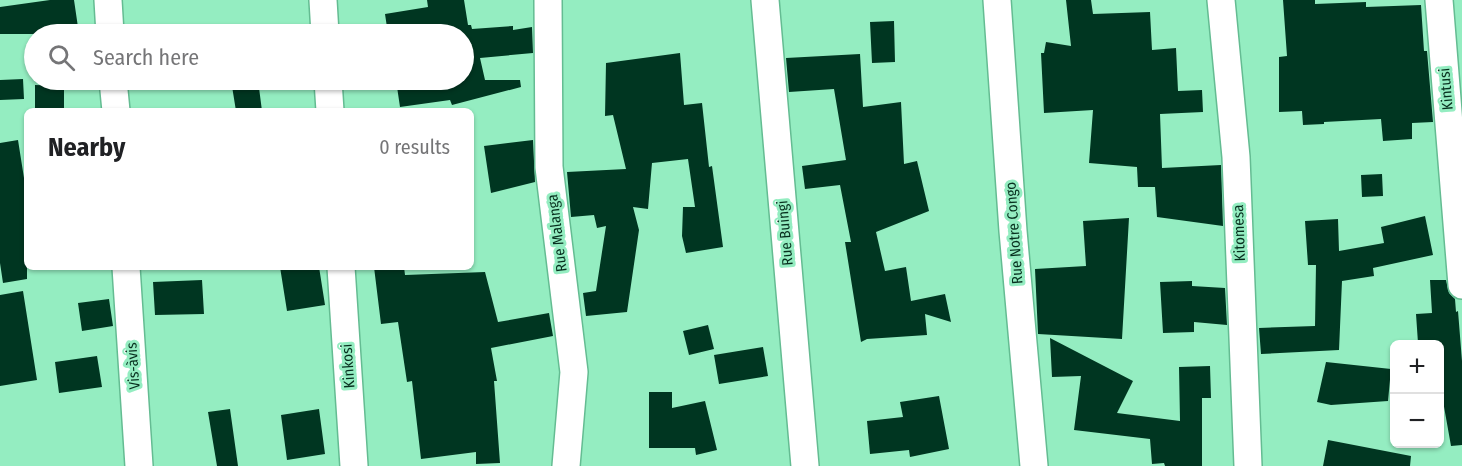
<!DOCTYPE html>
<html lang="en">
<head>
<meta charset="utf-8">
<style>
  :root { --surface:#fff; --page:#f6f6f6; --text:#202124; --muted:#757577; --line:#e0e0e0 }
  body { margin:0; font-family:"Fira Sans Condensed",sans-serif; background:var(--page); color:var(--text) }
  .controls { position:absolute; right:18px; bottom:18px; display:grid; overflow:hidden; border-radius:9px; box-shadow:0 2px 4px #0004 }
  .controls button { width:54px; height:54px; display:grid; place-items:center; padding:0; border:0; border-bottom:2px solid var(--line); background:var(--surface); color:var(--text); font:30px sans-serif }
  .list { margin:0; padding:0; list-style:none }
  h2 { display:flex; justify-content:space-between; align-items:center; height:78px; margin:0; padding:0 24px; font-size:26px }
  h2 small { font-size:20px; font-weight:400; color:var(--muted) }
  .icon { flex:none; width:33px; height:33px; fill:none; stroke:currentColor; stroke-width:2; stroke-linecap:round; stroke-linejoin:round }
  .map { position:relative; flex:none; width:1462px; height:466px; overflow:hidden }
  .search { position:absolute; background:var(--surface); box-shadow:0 2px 4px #0004; left:24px; top:24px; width:450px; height:66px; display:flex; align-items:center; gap:15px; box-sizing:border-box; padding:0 21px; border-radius:33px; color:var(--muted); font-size:22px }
  .panel { position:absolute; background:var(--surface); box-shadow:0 2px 4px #0004; left:24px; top:108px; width:450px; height:162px; border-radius:9px }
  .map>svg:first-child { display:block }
  .building { fill:#003621 }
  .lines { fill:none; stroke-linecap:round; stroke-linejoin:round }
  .street-casing { stroke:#64bc92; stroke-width:30 }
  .street { stroke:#fff; stroke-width:27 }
  .labels { text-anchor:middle; stroke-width:6; stroke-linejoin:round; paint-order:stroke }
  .street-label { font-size:15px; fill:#072f1e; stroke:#94edc1 }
</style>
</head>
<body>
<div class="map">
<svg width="1462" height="466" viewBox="0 0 1462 466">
  <rect width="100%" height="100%" fill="#94edc1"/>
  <path class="building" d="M50,0h24l5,34h-79v-27z
    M427,0h37l4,25h3l1,4 41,-3v4l19,-3 1,26 -53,5 5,22h35l1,7 -69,18 -2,-5 -50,7 -4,-27h68v-46h-24v-7l-52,7 -3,-20 43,-7z
    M1066,0h25l2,14 57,-2 2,38 24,-2 2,43 24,-1 1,22 -43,2 2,54 59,-3 2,61 -66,-9 -2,-30h-17l-1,-20 -48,-4 4,-53 -49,3 -3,-60h3l2,-11 25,4z
    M1283,0h32v4l51,-2v5l55,-2 3,46h3l6,71 -21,1v16l-29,2 -2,-22 -57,3v2l-21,1 -1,-14 -23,1v-55l8,-1z
    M894,21l1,41 -23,1 -2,-41z
    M680,53l4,52 18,-2 7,64 3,-1 11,81 -37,6 -4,-17 1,-29h12l-7,-48 -36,4 -4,46 -15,-2 6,23 -12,82 -41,4 -3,-23 13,-2 10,-65 -9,2 -3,-13 -23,2 -4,-45 59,-3 -13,-54 -8,1 1,-53z
    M860,54l3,53 38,-5 3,62 13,-3 12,50 -53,21 9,39 21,-4 5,34 34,-7 6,28 -26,-8 2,21 -60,4 -6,3 -16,-100h6l-11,-57 -35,4 -3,-23 44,-6 -12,-71 -45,3 -3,-34z
    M23,79l1,20 -24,1v-20z
    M231,80h27l4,31h-26z
    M35,85l29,1v25h-29z
    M18,140l9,57v28l-3,1 3,21v32l-24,4 -3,-20v-120z
    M533,140l2,42 -44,11 -7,-47z
    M1382,174l1,22 -21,1 -1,-22z
    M1425,216l8,39 -60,13 1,8 -32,5 -3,69 -78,4 -2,-26 56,-2 1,-61h-8l-3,-44 33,-2 1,32 45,-8 -3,-16z
    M1129,218l-7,121 -84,-5 -3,-65 51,-3 -3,-45z
    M280,267h39l6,38 -38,6z
    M374,267h30l1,8 80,-3 13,50 51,-9 4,23 -62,12 6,33h-3l6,82 -24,1v-12l-55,7 -9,-78 -5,1 -9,-60 -17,2z
    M202,280l2,34 -49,1 -2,-33z
    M1430,280h16l3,13 6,6 1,13 2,-1 4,50v84l-11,1 -8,-45h-3v-59l-22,1 -2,-29 16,-1z
    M1192,281v5l33,2 2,37 -33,-3v10l-31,1 -3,-51z
    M23,291l14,89 -37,6v-91z
    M109,299l4,27 -31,5 -4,-28z
    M708,325l6,24 -25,6 -6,-24z
    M1050,338l83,43 -16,32 63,8 -1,-54 31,-1 1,32h-9v68h-37l-1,-3 -12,1 -2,-25 -76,-9 7,-54 -29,1z
    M763,347l5,29 -49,8 -5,-29z
    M97,356l5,31 -43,6 -4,-31z
    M1326,362l65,7 -3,32 -57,4 -14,-3z
    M649,392h23v16l33,-7 12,49 -21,5 -1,-7h-46z
    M939,396l10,53 -39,8 -1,-7 -39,4 -3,-33 36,-4 -3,-15z
    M230,409l8,57h-21l-9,-54z
    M319,409l6,45 -38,6 -6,-45z
    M1328,440l83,16 -1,10h-87z"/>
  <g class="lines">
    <g class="street-casing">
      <path id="street" d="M108,0l2,34
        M323,0l2,34
        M548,0l1,167 25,205 -8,94
        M765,0l40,466
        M997,0l16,231 21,235
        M1221,0l15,157 12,309
        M1439,0l23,285
        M113,80l3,31
        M328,80l2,31
        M126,267l13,199
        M341,267l13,199"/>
    </g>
    <use href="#street" class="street"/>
  </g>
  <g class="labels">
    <g class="street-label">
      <text transform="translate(1446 89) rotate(-95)" y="5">Kintusi</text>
      <text transform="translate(557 233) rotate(-97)" y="5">Rue Malanga</text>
      <text transform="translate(785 233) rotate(-95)" y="5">Rue Buingi</text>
      <text transform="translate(1014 233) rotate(-94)" y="5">Rue Notre Congo</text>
      <text transform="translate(1239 233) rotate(-92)" y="5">Kitomesa</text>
      <text transform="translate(133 366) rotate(-94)" y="5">Vis-àvis</text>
      <text transform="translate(348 366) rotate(-94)" y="5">Kinkosi</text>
    </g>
  </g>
</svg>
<div class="controls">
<button>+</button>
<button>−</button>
</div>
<div class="search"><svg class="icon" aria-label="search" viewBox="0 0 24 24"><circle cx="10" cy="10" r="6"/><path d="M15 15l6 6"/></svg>Search here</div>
<section class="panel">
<h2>Nearby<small>0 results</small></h2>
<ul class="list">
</ul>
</section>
</div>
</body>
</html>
